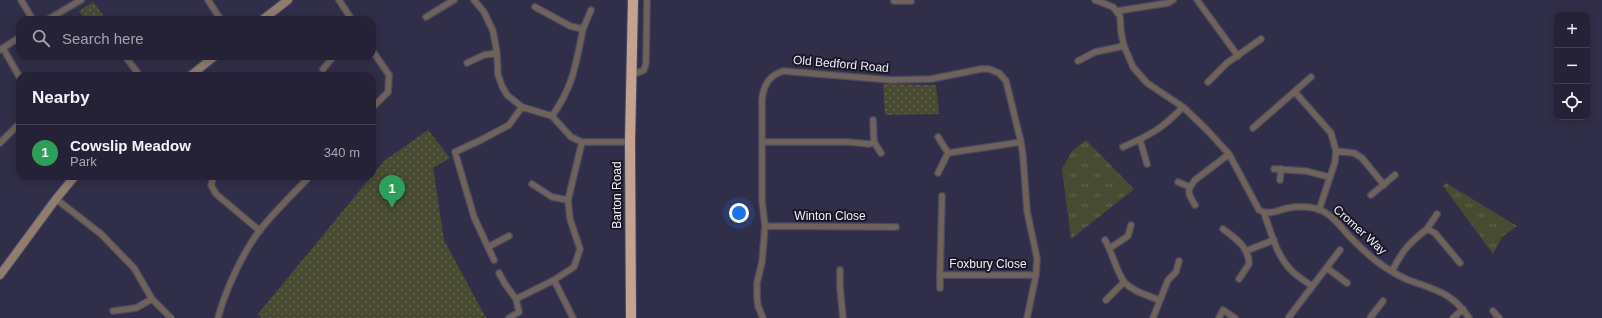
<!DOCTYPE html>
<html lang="en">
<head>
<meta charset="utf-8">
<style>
  :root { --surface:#252237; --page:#312f42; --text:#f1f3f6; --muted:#a3a4ad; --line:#423f52; --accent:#8bbbb9 }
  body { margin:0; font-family:Arial,sans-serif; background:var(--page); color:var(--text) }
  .controls { position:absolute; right:12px; top:12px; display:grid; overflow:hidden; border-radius:8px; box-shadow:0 2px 10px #0003 }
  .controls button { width:36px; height:36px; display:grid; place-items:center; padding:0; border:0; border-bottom:1px solid var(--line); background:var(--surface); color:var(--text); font:20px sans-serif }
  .you { position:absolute; left:739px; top:213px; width:14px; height:14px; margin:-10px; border:3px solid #fff; border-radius:50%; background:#1a73e8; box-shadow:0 0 0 6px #1a73e833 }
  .badge { display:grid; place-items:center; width:26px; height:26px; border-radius:50%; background:var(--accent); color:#fff; font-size:13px; font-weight:700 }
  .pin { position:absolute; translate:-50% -33px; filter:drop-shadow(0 1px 2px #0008) }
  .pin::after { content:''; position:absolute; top:21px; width:14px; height:12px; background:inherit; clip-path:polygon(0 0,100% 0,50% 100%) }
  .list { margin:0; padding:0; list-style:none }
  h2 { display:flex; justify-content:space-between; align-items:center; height:52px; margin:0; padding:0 16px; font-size:17px }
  h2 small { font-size:13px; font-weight:400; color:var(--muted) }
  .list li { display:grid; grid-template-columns:26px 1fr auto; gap:12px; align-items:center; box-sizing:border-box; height:56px; padding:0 16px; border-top:1px solid var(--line) }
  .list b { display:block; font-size:15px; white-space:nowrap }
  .list p { margin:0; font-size:13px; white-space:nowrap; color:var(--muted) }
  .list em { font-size:13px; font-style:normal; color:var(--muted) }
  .icon { flex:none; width:22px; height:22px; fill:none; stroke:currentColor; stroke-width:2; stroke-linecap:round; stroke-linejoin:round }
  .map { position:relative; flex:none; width:1602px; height:318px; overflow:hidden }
  .search { position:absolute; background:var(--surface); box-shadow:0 2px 10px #0003; left:16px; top:16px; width:360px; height:44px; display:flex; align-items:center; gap:10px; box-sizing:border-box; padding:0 14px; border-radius:12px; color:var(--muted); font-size:15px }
  .panel { position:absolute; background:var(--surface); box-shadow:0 2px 10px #0003; left:16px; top:72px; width:360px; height:108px; border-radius:12px }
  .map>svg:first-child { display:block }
  .grass { fill:url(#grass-tufts) }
  .park { fill:url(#park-dots) }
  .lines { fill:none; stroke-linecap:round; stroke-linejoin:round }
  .street-casing { stroke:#4b4962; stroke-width:8 }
  .secondary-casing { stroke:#4b4962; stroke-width:10 }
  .highway-casing { stroke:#4b4962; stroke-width:12 }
  .street { stroke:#6f625a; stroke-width:5.5 }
  .secondary { stroke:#917c70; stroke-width:8 }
  .highway { stroke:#c3a390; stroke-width:10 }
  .labels { text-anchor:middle; stroke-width:4; stroke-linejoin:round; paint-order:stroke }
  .street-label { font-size:12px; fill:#ededfe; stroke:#191824 }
</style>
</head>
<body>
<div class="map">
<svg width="1602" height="318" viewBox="0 0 1602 318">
  <defs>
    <pattern id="grass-tufts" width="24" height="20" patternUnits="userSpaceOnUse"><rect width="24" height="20" fill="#484b32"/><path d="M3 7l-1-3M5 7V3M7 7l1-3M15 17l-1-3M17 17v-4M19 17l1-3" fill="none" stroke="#636551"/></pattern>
    <pattern id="park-dots" width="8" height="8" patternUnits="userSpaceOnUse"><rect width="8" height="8" fill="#484b32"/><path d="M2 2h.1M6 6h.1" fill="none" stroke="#636551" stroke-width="1.8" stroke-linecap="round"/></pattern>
  </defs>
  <rect width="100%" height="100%" fill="#312e49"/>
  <path class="grass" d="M1086,140l48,49 -63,50 -9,-70 10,-18z
    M1446,183l71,43 -15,11 -9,17 -50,-68z"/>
  <path class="park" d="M93,2l10,13 -7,5h-11l-6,-9z
    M883,84l53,1 3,29 -54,1z
    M428,130l22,28 -17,10 11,72 42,78h-225l-3,-4 126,-153z"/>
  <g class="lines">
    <g class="street-casing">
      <path id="street" d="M21,0l12,20
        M208,0l13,20
        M339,0l13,20
        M474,0l10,12 9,19 4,22 1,22 4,11 5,9 15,12 30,9 19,21 11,5h48
        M894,0v1h17v-1
        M1095,0l18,7 7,9 1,16 3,14 9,21 14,16 36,24 23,22 23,25 30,56c10,6 19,0 29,-2 11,-2 20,-2 30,1 14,5 23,18 32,28 8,8 16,16 25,23 9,7 20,14 31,19 28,11 45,12 63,39
        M1197,0l41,56
        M535,7l35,19 13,3c-7,35 -10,58 -31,87
        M1117,11l51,-8 5,-3
        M426,17l28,-17
        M47,20l34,-20
        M583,29l8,-19
        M3,48l17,30
        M0,50l20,-13
        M372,50l17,25 -1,17 -16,16
        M125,56l15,20
        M1078,61l17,-9 29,-6
        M467,63l17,-8 13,-2
        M323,69l11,-13
        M631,72l6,1 7,-3 2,-7 1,-63
        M1208,82l19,-19 34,-24
        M1295,92l36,41 5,18 -1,11 -16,48
        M873,120l1,22 7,11
        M1253,128l58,-51
        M938,137l10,16 -10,20
        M1140,140l7,24
        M763,142h85l21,2 5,-2
        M0,143l20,-20
        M1123,147c27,-12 39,-18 60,-40
        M1336,151l18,2 8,5 22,27
        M948,153l73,-11
        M1274,169l32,2 23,6
        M214,176l-3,9 5,9 44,37
        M1280,180l1,-11
        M1178,182l12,5
        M532,184l20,13 16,3
        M1371,195l24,-20
        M942,196l-2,79h96
        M56,199l45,35 33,34 18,31 19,19
        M1195,205c-7,-11 -9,-14 0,-25l34,-26
        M1264,213c7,19 12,41 26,56 6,7 15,12 22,17
        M765,226l131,1
        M1223,229c12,9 26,18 26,35l-10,15
        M1427,229l10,-15
        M1105,240c7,11 12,34 20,43 9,9 22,12 34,17
        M488,247l21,-11
        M1110,248l18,-12 3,-11
        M1246,251l28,-11
        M494,260l-20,-43 -19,-65 26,-12 28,-15 13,-18
        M1327,268l20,15
        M840,270v17l3,31
        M1392,271c11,-21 16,-27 35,-42l8,4 25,30
        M499,273l6,11 11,15
        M554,280l19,38
        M940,288v-13
        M1106,300l18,-18
        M113,311l23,-3 16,-9
        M1493,311l6,7
        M1289,317l51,-67
        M218,318c7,-27 25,-66 42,-88 15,-19 33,-36 50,-54
        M509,318l10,-6 -3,-13 38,-19 20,-13 6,-18 -10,-30 -2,-19 14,-58
        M763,318l-5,-12 -1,-10v-13l5,-21 3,-36 -3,-25v-102c2,-15 7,-23 21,-28l108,9 40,-1 50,-10h8l10,4 7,8 15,61 2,14 4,55 10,47 -1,17 -9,43
        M1153,318l15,-38 8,-8 3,-11
        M1219,318l4,-8 12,8
        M1370,318l13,-17
        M1453,318l10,-9"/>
    </g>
    <g class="secondary-casing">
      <path id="secondary" d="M262,20l26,-20
        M190,76l25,-20
        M0,275l56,-76 19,-23"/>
    </g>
    <g class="highway-casing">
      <path id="highway" d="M631,318l-1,-176 3,-142"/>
    </g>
    <use href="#street" class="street"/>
    <use href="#secondary" class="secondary"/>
    <use href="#highway" class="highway"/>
  </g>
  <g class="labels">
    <g class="street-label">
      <text transform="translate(841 64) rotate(5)" y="4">Old Bedford Road</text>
      <text transform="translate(617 195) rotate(-90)" y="4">Barton Road</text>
      <text x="830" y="220">Winton Close</text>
      <text transform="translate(1360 230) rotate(42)" y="4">Cromer Way</text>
      <text x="988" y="268">Foxbury Close</text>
    </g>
  </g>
</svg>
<div class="controls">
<button>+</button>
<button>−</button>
<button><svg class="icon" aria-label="locate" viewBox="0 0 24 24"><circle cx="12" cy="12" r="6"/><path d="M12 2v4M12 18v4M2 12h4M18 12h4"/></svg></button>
</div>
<div class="you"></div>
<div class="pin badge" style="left:392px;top:208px;background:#2e9e5b">1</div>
<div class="search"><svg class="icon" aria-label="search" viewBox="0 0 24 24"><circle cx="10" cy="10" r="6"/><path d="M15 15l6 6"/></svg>Search here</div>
<section class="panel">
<h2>Nearby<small></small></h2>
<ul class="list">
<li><span class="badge" style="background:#2e9e5b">1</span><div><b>Cowslip Meadow</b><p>Park</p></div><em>340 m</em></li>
</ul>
</section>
</div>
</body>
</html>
